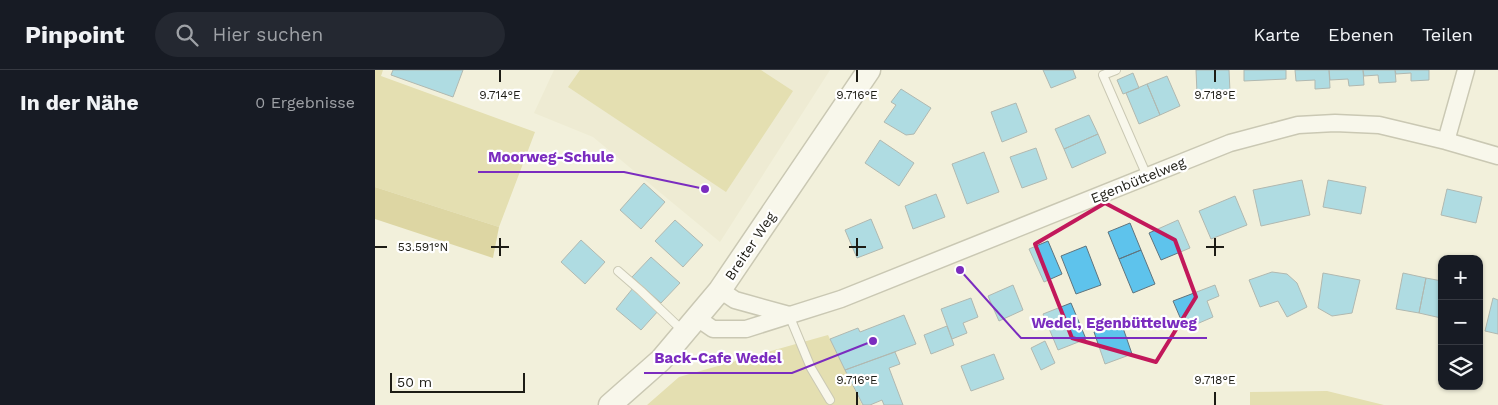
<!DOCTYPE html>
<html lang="de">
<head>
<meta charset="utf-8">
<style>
  :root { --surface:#171b24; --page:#242831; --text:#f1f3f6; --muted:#9ea1a6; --line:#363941 }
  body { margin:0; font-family:"Work Sans",sans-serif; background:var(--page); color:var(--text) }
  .controls { position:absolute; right:15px; bottom:15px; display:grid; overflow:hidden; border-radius:10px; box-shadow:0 1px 4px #0004 }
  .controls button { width:45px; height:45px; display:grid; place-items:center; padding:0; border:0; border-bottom:1px solid var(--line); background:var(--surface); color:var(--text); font:25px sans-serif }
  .scale { position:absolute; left:15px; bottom:12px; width:135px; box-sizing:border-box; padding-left:5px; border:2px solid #1d1c15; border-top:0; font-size:14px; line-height:18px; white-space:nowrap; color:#1d1c15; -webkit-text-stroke:4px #fff; paint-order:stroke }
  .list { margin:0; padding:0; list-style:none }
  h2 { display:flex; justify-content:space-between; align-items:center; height:65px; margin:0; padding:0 20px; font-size:21px }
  h2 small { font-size:16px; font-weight:400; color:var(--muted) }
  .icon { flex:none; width:28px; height:28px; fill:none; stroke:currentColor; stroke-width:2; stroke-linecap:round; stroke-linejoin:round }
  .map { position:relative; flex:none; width:1123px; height:335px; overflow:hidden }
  header { display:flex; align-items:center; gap:30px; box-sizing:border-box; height:70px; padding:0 25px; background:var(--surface); border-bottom:1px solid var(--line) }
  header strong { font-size:24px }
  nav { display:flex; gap:28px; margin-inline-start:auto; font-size:18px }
  .search { width:350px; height:45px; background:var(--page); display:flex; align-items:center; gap:12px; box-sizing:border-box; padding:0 18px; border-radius:28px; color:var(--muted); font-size:19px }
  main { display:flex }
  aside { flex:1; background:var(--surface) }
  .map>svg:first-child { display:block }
  .built { fill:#e8e5c9 }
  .green { fill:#d2c97e }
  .forest { fill:#c3b760 }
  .building { fill:#5ec3ec; stroke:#60747d }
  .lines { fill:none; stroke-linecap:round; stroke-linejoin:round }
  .lane-casing { stroke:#999784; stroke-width:10 }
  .street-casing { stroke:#999784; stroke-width:19 }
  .secondary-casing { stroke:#999784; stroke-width:25 }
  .lane { stroke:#fff; stroke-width:8 }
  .street { stroke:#fff; stroke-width:16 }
  .secondary { stroke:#fff; stroke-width:22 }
  .marked { fill:none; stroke:#c2185b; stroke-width:4; stroke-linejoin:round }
  .ticks { fill:none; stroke:#1d1c15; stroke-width:2 }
  .labels { text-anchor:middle; stroke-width:4.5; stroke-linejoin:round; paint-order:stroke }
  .street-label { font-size:14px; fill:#1d1c15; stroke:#fff }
  .ticks-label { font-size:12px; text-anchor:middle; fill:#1d1c15; stroke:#fff; stroke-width:4.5; stroke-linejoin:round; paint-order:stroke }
  .leader { fill:none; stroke:#7b2cbf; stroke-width:2 }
  .callout-dot { fill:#7b2cbf; stroke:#fff; stroke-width:2 }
  .callout-label { font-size:15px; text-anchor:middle; font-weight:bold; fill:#7b2cbf; stroke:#fff; stroke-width:4.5; stroke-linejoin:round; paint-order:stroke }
</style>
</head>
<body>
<header>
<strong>Pinpoint</strong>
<div class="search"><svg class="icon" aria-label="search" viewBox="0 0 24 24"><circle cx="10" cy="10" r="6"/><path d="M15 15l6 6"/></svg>Hier suchen</div>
<nav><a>Karte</a><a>Ebenen</a><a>Teilen</a></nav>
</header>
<main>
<aside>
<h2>In der Nähe<small>0 Ergebnisse</small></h2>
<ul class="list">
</ul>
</aside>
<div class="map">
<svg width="1123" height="335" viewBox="0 0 1123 335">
  <rect width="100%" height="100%" fill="#f2f0db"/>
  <path class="built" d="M179,0h276l-110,172 -127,-105 -59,-24z"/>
  <path class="green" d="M0,0h8l-2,6 154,56 -36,95 -124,-40z
    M205,0h181l32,21 -67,101 -158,-105z
    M453,265l34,70h-215l32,-28z
    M952,321l57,14h-134v-13z"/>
  <path class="forest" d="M0,117l124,40 -6,31 -118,-39z"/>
  <path class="building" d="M18,0h70l-10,27 -62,-22z
    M668,0h30l3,8 -25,10z
    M821,0h33l1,22 -33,1z
    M869,0h42v9l-42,2z
    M920,0h34l1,18 -15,1v-9l-19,1z
    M954,0h34l1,15 -15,1 -1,-7 -18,1z
    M988,0h32l1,12 -17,1 -1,-8 -14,1z
    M1020,0h34v10l-18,1v-8l-15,1z
    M758,3l6,15 -16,6 -6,-14z
    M792,6l13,30 -20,9 -13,-31z
    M772,14l13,31 -21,9 -13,-31z
    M526,19l30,19 -17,26 -8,1 -22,-13 12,-17 -5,-3z
    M641,33l11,29 -25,10 -11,-30z
    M714,45l9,19 -34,15 -9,-20z
    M723,64l8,19 -34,15 -8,-19z
    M505,70l34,23 -15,23 -34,-23z
    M661,78l11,31 -25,9 -12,-31z
    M609,82l15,40 -32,12 -15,-40z
    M927,110l8,35 -49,11 -8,-36z
    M953,110l38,7 -5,27 -38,-7z
    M269,113l21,19 -24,27 -21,-19z
    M1072,119l35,8 -6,26 -35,-8z
    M561,124l9,23 -32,12 -8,-23z
    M860,126l12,29 -36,14 -12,-28z
    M496,149l12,29 -26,10 -12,-28z
    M300,150l28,25 -20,22 -28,-26z
    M803,150l12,28 -29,12 -12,-27z
    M755,153l11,27 -22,9 -11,-27z
    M206,170l24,22 -20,22 -24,-22z
    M673,171l14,33 -18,8 -15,-33z
    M711,176l15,39 -25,9 -15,-38z
    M766,180l14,34 -22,9 -14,-34z
    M276,187l29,26 -19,20 -29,-26z
    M897,202l15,2 10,9 10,24 -20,10 -9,-16 -18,6 -11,-27z
    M948,203l37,7 -8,33 -20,3 -14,-8z
    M1028,203l23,5 -7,35 -23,-4z
    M1051,208l16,3 -1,37 -22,-5z
    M638,215l10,25 -24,11 -11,-25z
    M840,215l4,11 -12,5 6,16 -28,12 -12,-28z
    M258,218l26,22 -18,20 -25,-21z
    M596,228l7,19 -15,6 4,10 -15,6 -11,-30z
    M1118,228l5,2v34l-13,-3z
    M696,233l15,36 -28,11 -15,-36z
    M529,245l12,29 -71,26 -15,-31 28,-11 2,4z
    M746,252l11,32 -27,10 -11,-32z
    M572,256l7,19 -23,9 -7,-19z
    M670,271l10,22 -14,7 -10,-22z
    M520,282l5,12 -11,4 14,37h-19l-2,-5 -12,5h-7l-18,-35z
    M619,284l10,25 -33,12 -10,-25z"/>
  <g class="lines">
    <g class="lane-casing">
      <path id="lane" d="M741,0l-13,5 44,101
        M243,201l23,20 42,40
        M414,245l22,53 19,32"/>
    </g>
    <g class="street-casing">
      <path id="street" d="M1071,71l20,-71
        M345,220l15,10 54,15
        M322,248l16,11h33l95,-30 389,-156 68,-18 37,-2 44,2 67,16 52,15"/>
    </g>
    <g class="secondary-casing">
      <path id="secondary" d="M235,335l51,-45 59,-70 149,-220"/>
    </g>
    <use href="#lane" class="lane"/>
    <use href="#street" class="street"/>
    <use href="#secondary" class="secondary"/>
  </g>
  <path d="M0 0H1123V335H0ZM730,133l70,37 21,57 -40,65 -84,-24 -37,-94z" fill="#f2f0db" fill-opacity=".55" fill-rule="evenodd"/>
  <path class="marked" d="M730,133l70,37 21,57 -40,65 -84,-24 -37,-94z"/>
  <path class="ticks" d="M125,0v12M482,0v12M840,0v12M125,168v18M482,168v18M840,168v18M0,177h12M116,177h18M474,177h17M831,177h18M482,322v13M840,322v13"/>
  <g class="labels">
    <g class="street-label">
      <text transform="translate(763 110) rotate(-22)" y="5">Egenbüttelweg</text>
      <text transform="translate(375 176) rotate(-56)" y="5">Breiter Weg</text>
    </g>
  </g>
  <g class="ticks-label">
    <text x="125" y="29">9.714°E</text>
    <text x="482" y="29">9.716°E</text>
    <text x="840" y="29">9.718°E</text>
    <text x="48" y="181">53.591°N</text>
    <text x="482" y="314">9.716°E</text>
    <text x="840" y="314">9.718°E</text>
  </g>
  <path class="leader" d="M330 119L249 102H103M585 200L646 268H832M498 271L417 303H269"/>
  <g class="callout-dot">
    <circle cx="330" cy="119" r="5"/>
    <circle cx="585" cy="200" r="5"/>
    <circle cx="498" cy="271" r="5"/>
  </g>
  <g class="callout-label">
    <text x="176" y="92">Moorweg-Schule</text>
    <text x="739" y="258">Wedel, Egenbüttelweg</text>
    <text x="343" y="293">Back-Cafe Wedel</text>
  </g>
</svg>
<div class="controls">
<button>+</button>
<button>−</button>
<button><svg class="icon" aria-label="layers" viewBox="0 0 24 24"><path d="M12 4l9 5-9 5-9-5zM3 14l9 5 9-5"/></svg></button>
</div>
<div class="scale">50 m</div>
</div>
</main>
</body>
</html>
